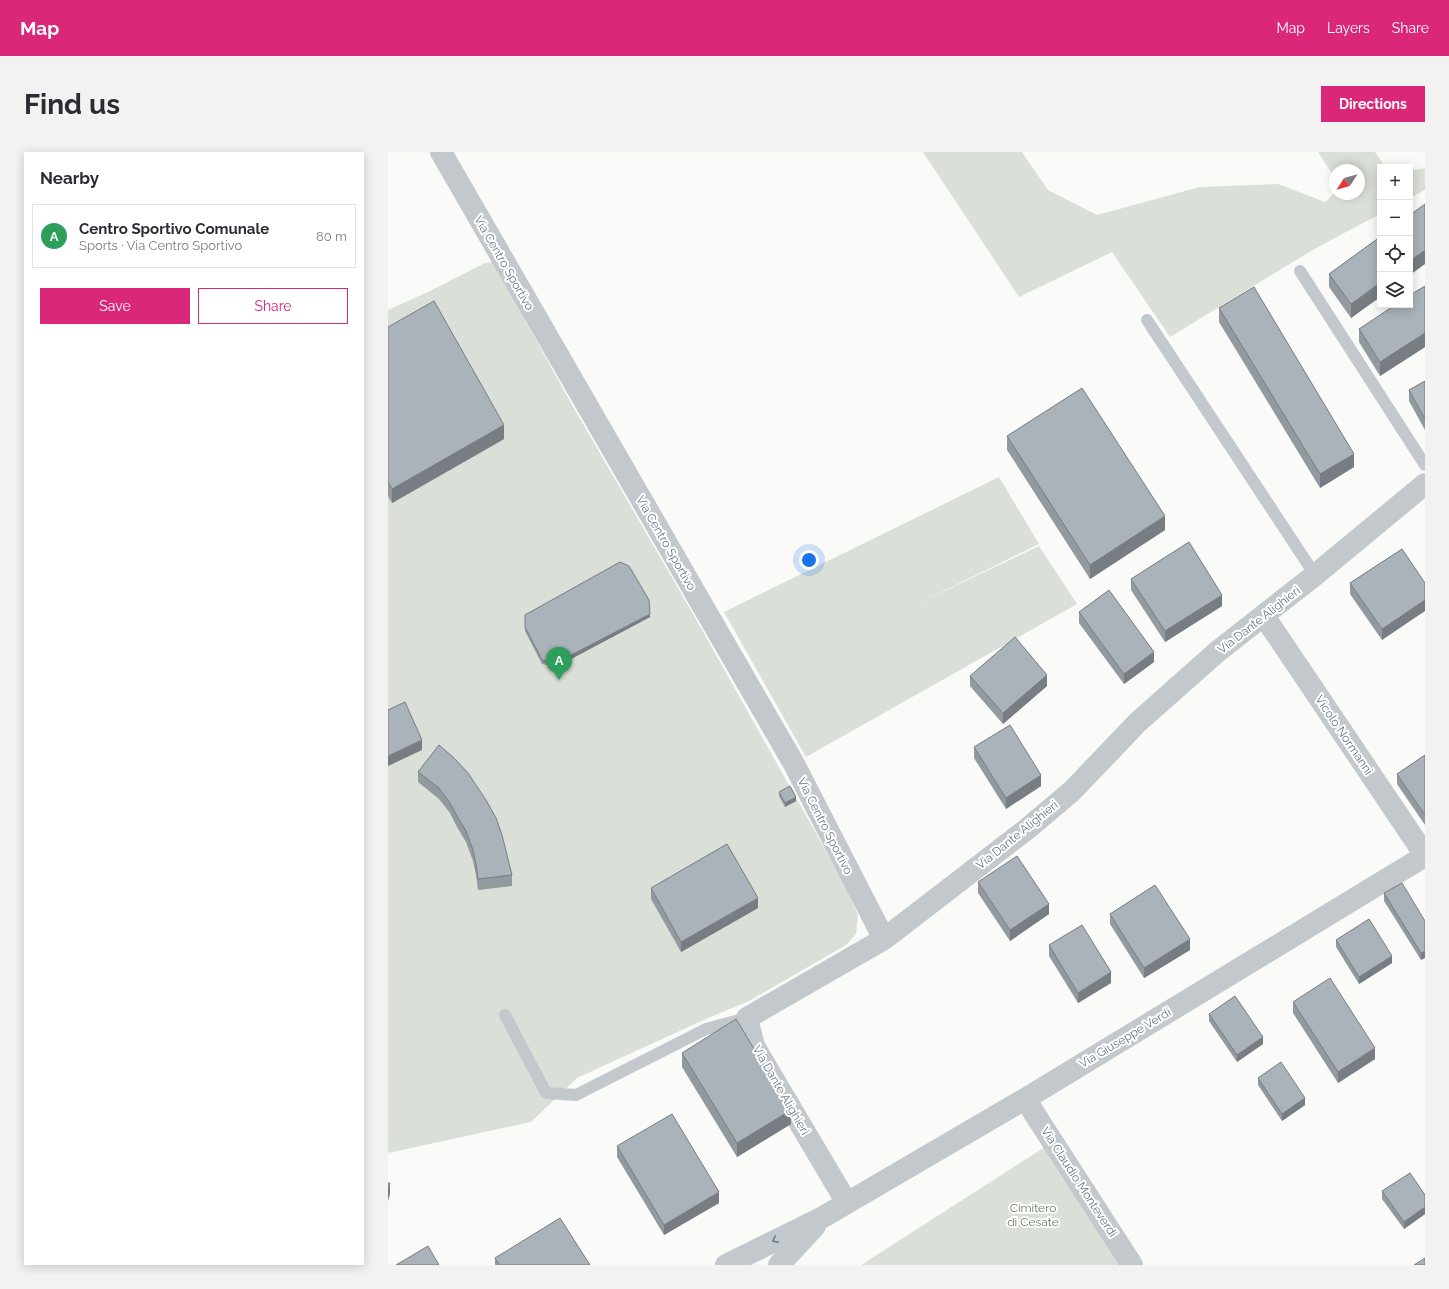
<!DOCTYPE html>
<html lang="en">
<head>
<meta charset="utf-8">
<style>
  :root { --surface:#fff; --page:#f2f2f3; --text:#2b2b33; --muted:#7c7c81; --line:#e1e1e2; --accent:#db2777 }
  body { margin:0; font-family:Raleway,sans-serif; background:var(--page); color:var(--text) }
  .controls { position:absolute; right:12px; top:12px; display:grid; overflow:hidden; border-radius:0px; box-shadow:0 2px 10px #0003 }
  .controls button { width:36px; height:36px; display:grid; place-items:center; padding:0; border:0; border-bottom:1px solid var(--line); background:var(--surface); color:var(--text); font:20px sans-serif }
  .compass { position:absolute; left:941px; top:12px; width:36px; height:36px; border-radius:50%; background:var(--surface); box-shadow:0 2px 10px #0003; rotate:234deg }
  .you { position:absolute; left:421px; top:408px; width:14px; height:14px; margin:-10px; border:3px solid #fff; border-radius:50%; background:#1a73e8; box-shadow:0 0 0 6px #1a73e833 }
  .badge { display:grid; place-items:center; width:26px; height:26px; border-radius:50%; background:var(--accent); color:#fff; font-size:13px; font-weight:700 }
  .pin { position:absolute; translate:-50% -33px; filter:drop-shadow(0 1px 2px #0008) }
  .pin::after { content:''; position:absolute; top:21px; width:14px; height:12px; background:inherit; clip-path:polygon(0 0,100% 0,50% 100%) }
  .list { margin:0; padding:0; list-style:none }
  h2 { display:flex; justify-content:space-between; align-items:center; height:52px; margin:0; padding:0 16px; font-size:17px }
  h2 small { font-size:13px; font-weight:400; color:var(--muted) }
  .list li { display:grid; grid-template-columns:26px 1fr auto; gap:12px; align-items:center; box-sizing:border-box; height:64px; margin:0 8px 8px; padding:0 8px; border:1px solid var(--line); border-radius:0px }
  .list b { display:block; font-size:15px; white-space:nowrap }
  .list p { margin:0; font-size:13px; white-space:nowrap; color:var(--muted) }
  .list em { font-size:13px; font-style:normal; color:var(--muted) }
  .actions { display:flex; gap:8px; padding:12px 16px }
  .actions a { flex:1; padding:9px 0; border:1px solid var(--accent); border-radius:0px; text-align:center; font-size:14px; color:var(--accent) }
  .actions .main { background:var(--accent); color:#fff }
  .icon { flex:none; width:22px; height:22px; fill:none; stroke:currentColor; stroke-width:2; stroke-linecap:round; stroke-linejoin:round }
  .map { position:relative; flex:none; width:1037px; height:1113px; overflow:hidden; border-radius:0px }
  header { display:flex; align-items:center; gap:24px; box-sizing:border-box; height:56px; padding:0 20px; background:var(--accent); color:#fff }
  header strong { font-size:19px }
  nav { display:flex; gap:22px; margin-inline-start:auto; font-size:14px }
  .intro { display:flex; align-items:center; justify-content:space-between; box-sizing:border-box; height:96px; padding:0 24px }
  h1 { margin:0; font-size:28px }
  .button { padding:10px 18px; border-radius:0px; background:var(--accent); color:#fff; font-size:14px; font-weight:700 }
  main { display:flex; gap:24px; padding:0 24px }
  aside { flex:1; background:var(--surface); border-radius:0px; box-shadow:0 2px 10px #0003 }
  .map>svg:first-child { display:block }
  .green { fill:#dadfd7 }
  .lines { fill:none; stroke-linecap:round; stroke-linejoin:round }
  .lane { stroke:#c3c8cc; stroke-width:12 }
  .street { stroke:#c3c8cc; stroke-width:22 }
  .wall { fill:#929a9f }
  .shaded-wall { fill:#777d82 }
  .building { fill:#aab3b9; stroke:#777d82 }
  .oneway { stroke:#6a7a87 }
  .labels { text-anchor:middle; stroke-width:4; stroke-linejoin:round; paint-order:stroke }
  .street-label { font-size:12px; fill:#657683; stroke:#fff }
  .park-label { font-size:12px; fill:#687a64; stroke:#fff }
</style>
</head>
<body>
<header>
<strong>Map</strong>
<nav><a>Map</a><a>Layers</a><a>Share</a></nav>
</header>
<div class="intro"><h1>Find us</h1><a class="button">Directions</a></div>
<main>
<aside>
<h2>Nearby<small></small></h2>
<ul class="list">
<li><span class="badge" style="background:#2e9e5b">A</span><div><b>Centro Sportivo Comunale</b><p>Sports · Via Centro Sportivo</p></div><em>80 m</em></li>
</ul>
<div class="actions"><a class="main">Save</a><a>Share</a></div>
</aside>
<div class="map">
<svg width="1037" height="1113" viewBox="0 0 1037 1113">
  <rect width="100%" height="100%" fill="#fafaf8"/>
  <path class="green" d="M535,0h99l26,38 49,25 103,-28 78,-3 47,18 10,-10v2h24v-24h-24v8l-17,-26h57l10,15h-5v47l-64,34 -146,89 -58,-85 -93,45z
    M1037,16v22l-15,8v-27z
    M105,110l79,143 121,209 152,271 13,30 -2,19 -10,11 -97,56 -41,17 -131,60 -46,44 -143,31v-843l42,-19 55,-28z
    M611,325l40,67 -122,60 122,-58 38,58 -271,153 -82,-145z
    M660,993l77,120h-264z"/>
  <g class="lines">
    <path class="lane" d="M912,119l125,194
      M759,168l168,255
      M117,863l41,78 30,2 130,-66 41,-11"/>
    <path class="street" d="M53,0l353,612 90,175
      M876,464l161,239
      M637,947l107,166
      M459,1051l-93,-157 -7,-28 137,-79 143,-110 45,-38 66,-69 79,-70 98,-77 110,-91
      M338,1113l97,-48 202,-118 400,-243
      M391,1113l36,-39"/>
  </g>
  <path class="wall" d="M992,85v60l-29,21 -22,-31v-13z
    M1037,134v61l-45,29 -21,-34v-13z
    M831,156l135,159 -34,21 -101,-166z
    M0,175l116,112 -112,64 -4,-7z
    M1037,229v49l-16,-29v-11z
    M619,284l158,94 -75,49 -83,-129z
    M1014,397l-20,91 -32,-46v-11z
    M743,427l91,27 -57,36 -34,-52z
    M691,460l75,50 -30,22 -45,-61z
    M137,463l125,2 -94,50 -14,-3 -17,-33z
    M582,524l77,10 -44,38 -33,-38z
    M51,593l73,130v11l-34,4 -2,-15 -3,-14 -7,-19 -9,-15 -7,-14 -11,-14 -21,-17v-10z
    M586,595l67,39 -35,23 -32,-51z
    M1037,603v70l-28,-41v-10z
    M391,640l17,9 -11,6 -6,-11z
    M590,730l71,32 -39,27 -32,-48z
    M263,736l107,20 -77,44 -30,-53z
    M996,741l41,28 -4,39 -37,-59z
    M722,762l80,36 -46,28 -34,-54z
    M948,788l56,23 -33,21 -23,-37z
    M661,793l62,38 -33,20 -29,-47z
    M905,850l82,57 -37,24 -45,-70z
    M821,862l54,30 -26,18 -28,-41z
    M294,901l109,71 -54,33 -55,-90z
    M870,926l47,27 -23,16 -24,-36z
    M229,994l102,57 -55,32 -47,-78z
    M994,1039l43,4v19l-21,15 -22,-30z
    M107,1106l5,7h-5z"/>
  <path class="shaded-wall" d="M1037,98v14l-15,11v-14z
    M992,131v14l-29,21v-14z
    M1037,181v14l-45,29v-14z
    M116,273v14l-112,64v-14z
    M966,302v13l-34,21v-14z
    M777,364v14l-75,49v-14z
    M834,443v11l-57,36v-11z
    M1037,448v11l-43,29v-11z
    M262,462v3l-94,50v-4z
    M766,500v10l-30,22v-10z
    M659,523v11l-44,38v-11z
    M34,588v10l-34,16v-10z
    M653,623v11l-35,23v-11z
    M408,645v4l-11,6v-4z
    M370,746v10l-77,44v-10z
    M661,752v10l-39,27v-11z
    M802,787v11l-46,28v-10z
    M1037,799v7l-4,2v-7z
    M1004,804v7l-33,21v-7z
    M723,820v11l-33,20v-10z
    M875,885v7l-26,18v-7z
    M987,896v11l-37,24v-11z
    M917,946v7l-23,16v-7z
    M403,958v14l-54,33v-14z
    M2,1031v11l-2,7v-11z
    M331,1040v11l-55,32v-10z
    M1037,1055v7l-21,15v-7z"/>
  <path class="building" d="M1037,52v46l-15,11v-46z
    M992,85v46l-29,21 -22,-30z
    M1037,134v47l-45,29 -21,-33 36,-24h15v-10z
    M866,135l100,167 -34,20 -101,-166z
    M46,149l70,124 -112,64 -4,-7v-155z
    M1037,229v38l-16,-29z
    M694,236l83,128 -75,49 -83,-129z
    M801,390l33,53 -57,36 -34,-52z
    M1014,397l23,34v17l-43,29 -32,-46z
    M232,410l9,4 20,34 1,14 -94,49 -14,-3 -17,-33v-12z
    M721,438l45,62 -30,22 -45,-62z
    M627,485l32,38 -44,38 -33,-37z
    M17,550l17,38 -34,16v-46z
    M622,573l31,50 -35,23 -32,-51z
    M51,593l14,12 15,16 18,27 10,18 6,17 10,40 -34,4 -2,-15 -3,-14 -7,-19 -9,-15 -7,-13 -11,-15 -21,-16z
    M1037,603v60l-28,-41z
    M402,634l6,11 -11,6 -6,-11z
    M339,692l31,54 -77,44 -30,-54z
    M629,704l32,48 -39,26 -32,-48z
    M1014,731l23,38v30l-4,2 -37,-60z
    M767,733l35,54 -46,29 -34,-54z
    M981,767l23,37 -33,21 -23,-37z
    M694,773l29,47 -33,21 -29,-48z
    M942,826l45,70 -37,24 -45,-70z
    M847,844l28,41 -26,18 -28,-41z
    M348,867l55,91 -54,33 -55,-90z
    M893,910l24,36 -23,16 -24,-36z
    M284,962l47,78 -55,33 -47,-79z
    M1022,1021l15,22v12l-21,15 -22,-31z
    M0,1031h2l-2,7z
    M172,1066l30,47h-90l-5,-7z
    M40,1094l11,19h-43z
    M1037,1106v7h-11z"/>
  <defs><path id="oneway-chevron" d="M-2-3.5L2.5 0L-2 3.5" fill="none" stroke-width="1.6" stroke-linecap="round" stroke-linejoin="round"/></defs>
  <use class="oneway" href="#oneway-chevron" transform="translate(387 1088) rotate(154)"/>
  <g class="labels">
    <g class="street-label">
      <text transform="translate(116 111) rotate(60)" y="4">Via Centro Sportivo</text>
      <text transform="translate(278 391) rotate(60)" y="4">Via Centro Sportivo</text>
      <text transform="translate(871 468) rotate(-38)" y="4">Via Dante Alighieri</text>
      <text transform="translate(956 583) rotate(56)" y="4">Vicolo Normanni</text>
      <text transform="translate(437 674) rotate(63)" y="4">Via Centro Sportivo</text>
      <text transform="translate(629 683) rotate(-39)" y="4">Via Dante Alighieri</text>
      <text transform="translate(737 886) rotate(-31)" y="4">Via Giuseppe Verdi</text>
      <text transform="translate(393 938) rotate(60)" y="4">Via Dante Alighieri</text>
      <text transform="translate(691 1030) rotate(57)" y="4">Via Claudio Monteverdi</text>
    </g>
    <g class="park-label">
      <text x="645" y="1060">Cimitero<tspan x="645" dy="14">di Cesate</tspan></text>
    </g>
  </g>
</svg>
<div class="controls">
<button>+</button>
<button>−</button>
<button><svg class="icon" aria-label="locate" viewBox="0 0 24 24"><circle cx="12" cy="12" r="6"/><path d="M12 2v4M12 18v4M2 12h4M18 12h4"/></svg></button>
<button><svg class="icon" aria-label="layers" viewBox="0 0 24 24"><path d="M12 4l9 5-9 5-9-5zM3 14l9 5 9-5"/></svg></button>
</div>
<svg class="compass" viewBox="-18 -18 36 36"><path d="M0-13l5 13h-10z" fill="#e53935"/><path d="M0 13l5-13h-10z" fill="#7c7c81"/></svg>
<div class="you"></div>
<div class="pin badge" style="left:171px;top:528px;background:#2e9e5b">A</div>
</div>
</main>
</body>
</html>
